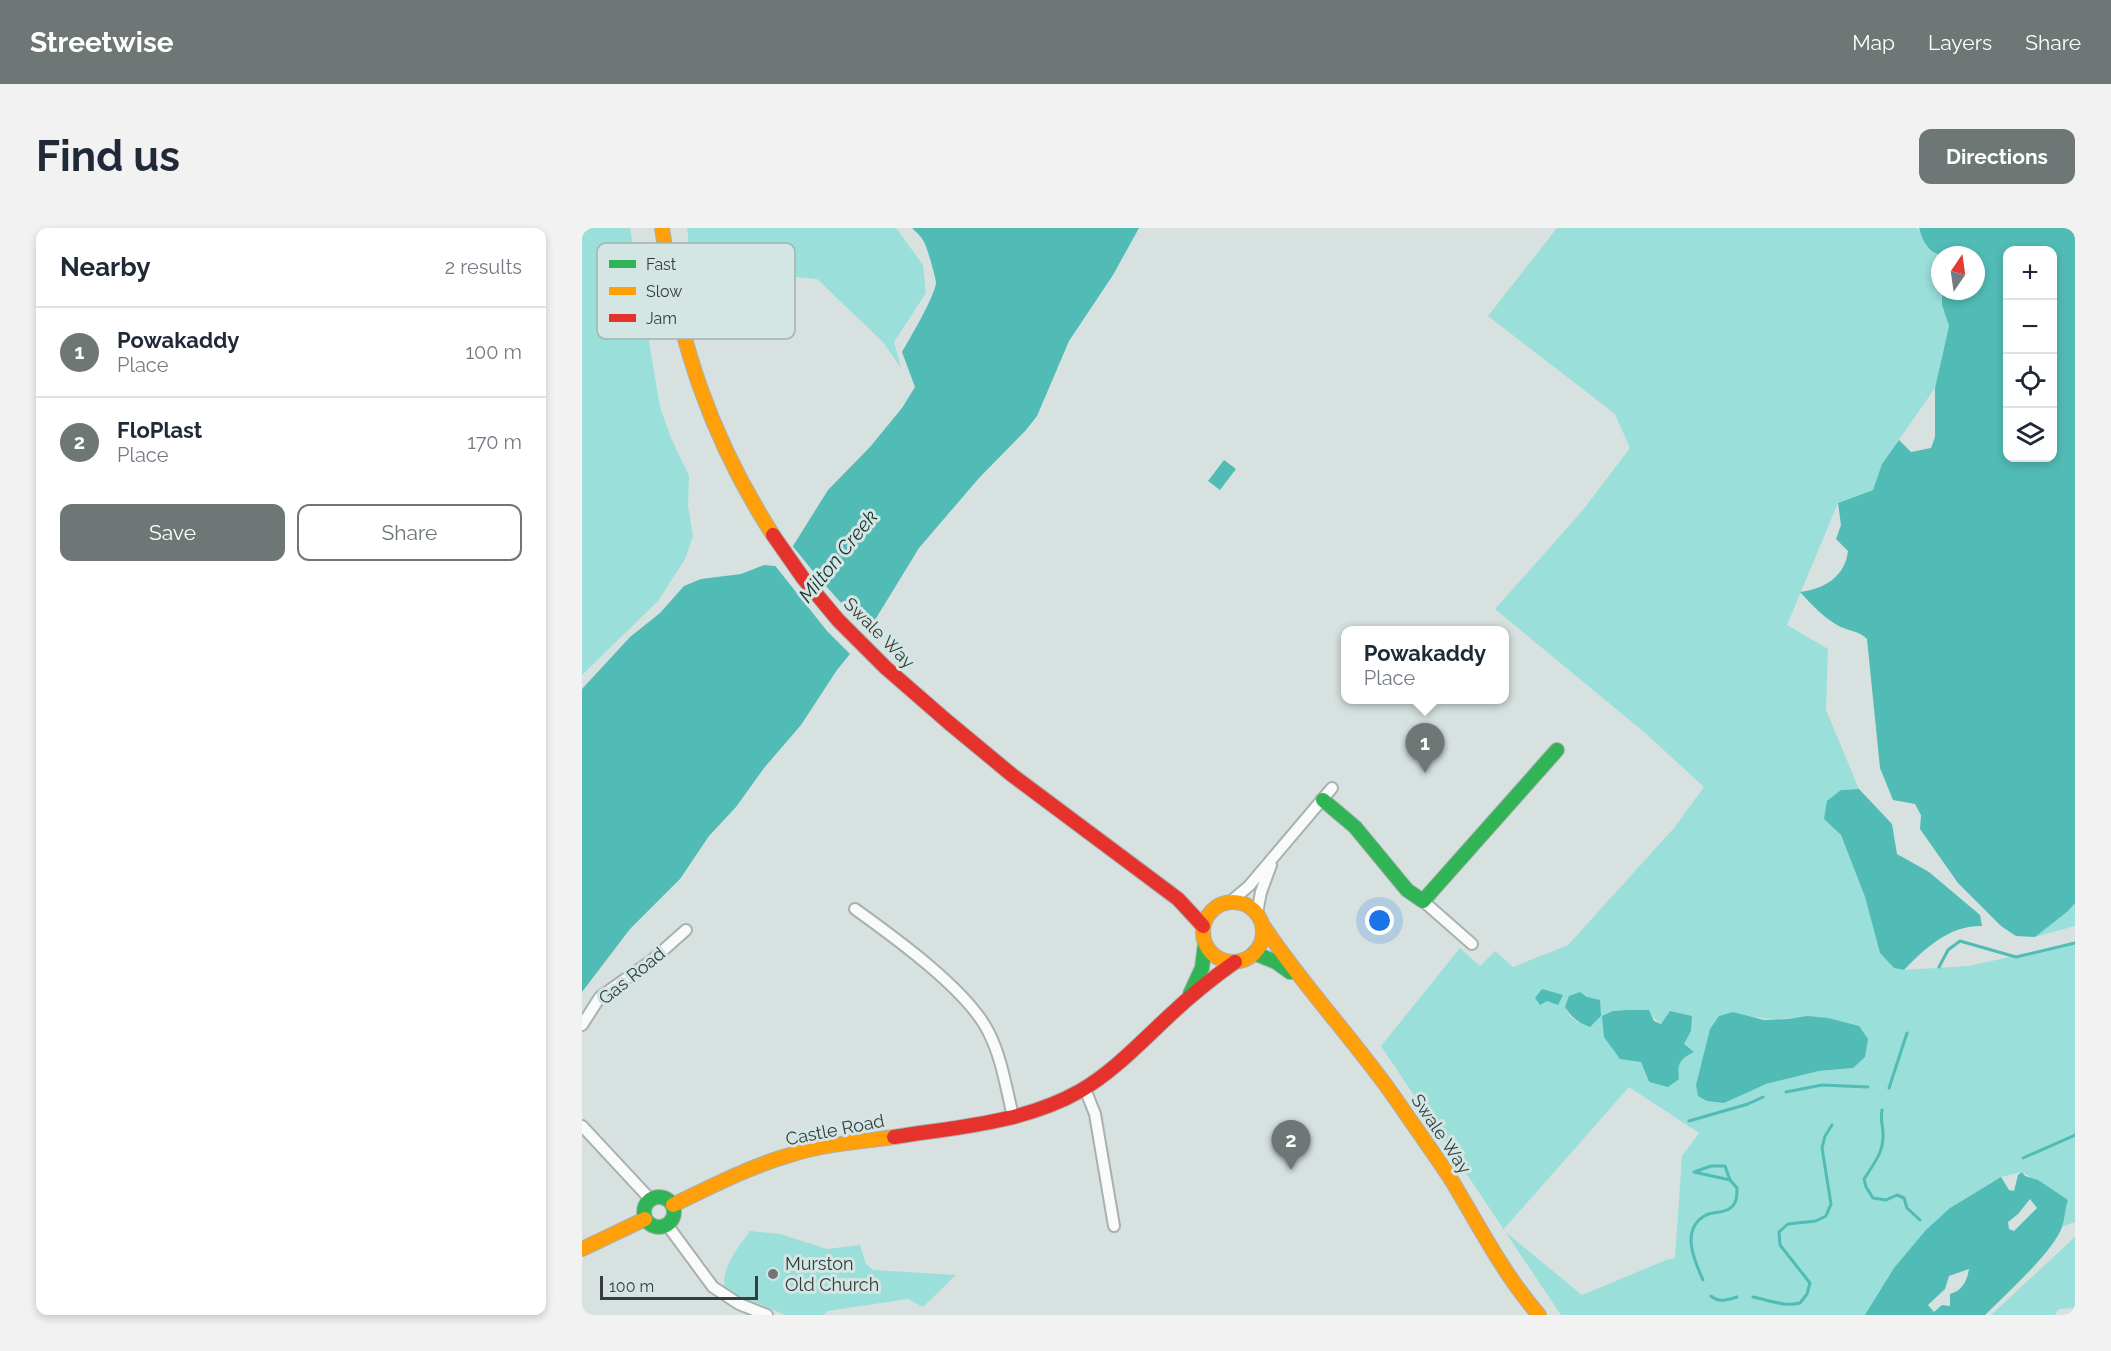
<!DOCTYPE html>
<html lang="en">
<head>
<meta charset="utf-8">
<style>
  :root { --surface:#fff; --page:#f2f2f3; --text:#1f2937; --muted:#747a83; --line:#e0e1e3; --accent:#6e7775 }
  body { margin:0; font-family:Raleway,sans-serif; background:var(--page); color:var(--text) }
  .controls { position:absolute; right:18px; top:18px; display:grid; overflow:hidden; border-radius:12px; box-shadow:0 3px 9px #0003 }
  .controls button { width:54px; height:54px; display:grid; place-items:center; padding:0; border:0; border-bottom:2px solid var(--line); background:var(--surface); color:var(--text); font:30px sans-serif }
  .compass { position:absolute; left:1349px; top:18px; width:54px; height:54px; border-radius:50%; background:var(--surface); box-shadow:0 3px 9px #0003; rotate:13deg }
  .scale { position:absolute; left:18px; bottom:15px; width:158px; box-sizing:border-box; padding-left:6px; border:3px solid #363d3c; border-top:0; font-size:16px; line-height:21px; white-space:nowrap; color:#363d3c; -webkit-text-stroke:4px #d3e6e4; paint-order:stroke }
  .you { position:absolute; left:798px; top:693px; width:21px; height:21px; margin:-15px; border:4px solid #fff; border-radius:50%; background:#1a73e8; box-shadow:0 0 0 9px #1a73e833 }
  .badge { display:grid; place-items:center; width:39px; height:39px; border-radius:50%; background:var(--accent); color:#fff; font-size:20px; font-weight:700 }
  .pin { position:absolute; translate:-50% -50px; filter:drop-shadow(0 2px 3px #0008) }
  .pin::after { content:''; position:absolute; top:32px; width:21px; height:18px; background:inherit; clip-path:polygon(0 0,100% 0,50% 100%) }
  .popup { position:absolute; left:759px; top:398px; width:168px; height:78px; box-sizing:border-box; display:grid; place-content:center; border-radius:12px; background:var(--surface); filter:drop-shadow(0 2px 4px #0005); font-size:20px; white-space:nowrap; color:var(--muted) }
  .popup b { font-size:22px; color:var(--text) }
  .popup::after { content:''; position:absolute; left:50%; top:100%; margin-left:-12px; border:12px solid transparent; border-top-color:var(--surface) }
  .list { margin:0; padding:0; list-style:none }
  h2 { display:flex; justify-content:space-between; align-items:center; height:78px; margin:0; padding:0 24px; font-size:26px }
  h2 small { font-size:20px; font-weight:400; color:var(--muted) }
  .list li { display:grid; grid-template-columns:39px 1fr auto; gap:18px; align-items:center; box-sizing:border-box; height:90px; padding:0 24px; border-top:2px solid var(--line) }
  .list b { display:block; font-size:22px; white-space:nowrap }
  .list p { margin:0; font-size:20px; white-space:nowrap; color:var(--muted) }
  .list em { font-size:20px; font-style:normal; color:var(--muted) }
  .actions { display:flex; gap:12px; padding:18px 24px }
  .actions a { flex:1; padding:14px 0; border:2px solid var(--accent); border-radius:12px; text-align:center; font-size:21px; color:var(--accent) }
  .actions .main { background:var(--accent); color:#fff }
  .icon { flex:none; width:33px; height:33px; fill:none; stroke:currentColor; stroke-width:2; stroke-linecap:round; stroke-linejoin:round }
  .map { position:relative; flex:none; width:1493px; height:1087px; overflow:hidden; border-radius:12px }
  header { display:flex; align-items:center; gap:36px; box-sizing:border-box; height:84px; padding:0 30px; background:var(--accent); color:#fff }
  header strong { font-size:28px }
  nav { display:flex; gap:33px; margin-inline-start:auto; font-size:21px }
  .intro { display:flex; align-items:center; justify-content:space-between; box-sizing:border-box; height:144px; padding:0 36px }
  h1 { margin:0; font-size:42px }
  .button { padding:15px 27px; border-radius:12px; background:var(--accent); color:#fff; font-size:21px; font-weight:700 }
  main { display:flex; gap:36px; padding:0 36px }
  aside { flex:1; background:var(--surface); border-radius:12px; box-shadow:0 3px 9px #0003 }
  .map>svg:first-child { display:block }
  .green { fill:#9adfda; fill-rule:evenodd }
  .water { fill:#51bbb5; fill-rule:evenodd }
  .pier { fill:#d7e2e0 }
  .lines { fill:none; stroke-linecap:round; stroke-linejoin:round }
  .stream { stroke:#51bbb5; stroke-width:3 }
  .street-casing { stroke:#a9b0b0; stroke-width:14 }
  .fast-casing { stroke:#a9b0b0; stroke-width:16 }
  .slow-casing { stroke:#a9b0b0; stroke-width:16 }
  .jam-casing { stroke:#a9b0b0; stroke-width:16 }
  .street { stroke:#f9fbfa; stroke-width:10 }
  .fast { stroke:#30b455; stroke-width:14 }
  .slow { stroke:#ff9f0a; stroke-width:14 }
  .jam { stroke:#e5322d; stroke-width:14 }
  .poi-dot { fill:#6e7775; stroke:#d3e6e4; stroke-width:2 }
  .labels { text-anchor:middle; stroke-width:6; stroke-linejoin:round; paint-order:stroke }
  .street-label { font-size:18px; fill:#363d3c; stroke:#d3e6e4 }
  .poi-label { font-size:18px; fill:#363d3c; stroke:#d3e6e4; text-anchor:start }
  .water-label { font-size:20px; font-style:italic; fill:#1a302e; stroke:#d3e6e4 }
  .key { fill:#d3e6e4; stroke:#a4b3b2; stroke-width:1.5 }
  .key-label { font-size:16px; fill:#363d3c }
</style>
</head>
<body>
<header>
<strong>Streetwise</strong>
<nav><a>Map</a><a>Layers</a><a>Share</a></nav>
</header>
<div class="intro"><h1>Find us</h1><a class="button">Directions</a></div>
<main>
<aside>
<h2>Nearby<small>2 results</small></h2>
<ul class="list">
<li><span class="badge">1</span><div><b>Powakaddy</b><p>Place</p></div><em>100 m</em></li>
<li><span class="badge">2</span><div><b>FloPlast</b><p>Place</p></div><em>170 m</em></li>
</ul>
<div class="actions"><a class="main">Save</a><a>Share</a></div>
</aside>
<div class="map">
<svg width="1493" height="1087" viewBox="0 0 1493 1087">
  <rect width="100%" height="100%" fill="#d7e2e0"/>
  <path class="green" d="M0,0h48l30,179 11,31 18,38 -1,30 5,30 -8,23 -27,42 -76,74z
    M105,0h209l27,37 3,28 -32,49 7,26 -18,-26 -66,-63 -21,-2 -59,51 -17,10 -16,-16 -14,-68z
    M975,0h360l23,27 2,50 7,21 -14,62 -53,76 -9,26 -35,13 -51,122 41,24 -2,61 33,79 -18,1 -17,29 17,16 24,62 15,56 14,15 10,2 64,-4 107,-23v279l-13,5 6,-27 -46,-28 -21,5 -51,31 -85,107h-304l-180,-269 79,-98 20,18 15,-15 18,16 55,-22 106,-117 30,-41 -60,-55 -149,-123 88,-99 47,-62 -15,-34 -127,-98zM998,764l7,5 -8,26 -9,-7 -5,-9zM1045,782h21c11,18 24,17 43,21l-7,13 9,8 -11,6 -5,8 -28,17 -8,-21 -28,-51zM1151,784c27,8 46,9 74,4l46,52 -34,3 -53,13 -14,5 -56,-4 5,-18zM1047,859l70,46 -17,23 -7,102 -9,2 -84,35 -79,-65z
    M1493,675v23l-40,11z
    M168,1003l30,3 47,15 33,-4 6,19 7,6 83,5 -33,32 -15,-8 -81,12 -3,4h-39l-30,-13 -22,-5 -9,-11c0,-23 13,-37 26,-55z
    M1493,1009v71l-16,1 -4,6h-64z"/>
  <path class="water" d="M330,0h227l-26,47 -44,66 -32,75 -11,14 -47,48 -60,70 -52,85 -30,37 -36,55 -37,43 -28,39 -27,29 -29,43 -50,50 -48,63v-303l48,-52 30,-24 24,-27 17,-7 40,-5 23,-9 11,1 18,-20 35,-56 42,-43 32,-39 13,-21 -13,-35c8,-14 32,-54 34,-69 0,-5 -9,-36 -12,-41 -2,-5 -8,-10 -12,-14z
    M1337,0h156v675l-7,8 -33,26 -19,-1 -15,-10 -43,-43 -38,-54 1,-14 -6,-11 -22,-4 -13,-32 -13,-129c-9,-9 -20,-8 -30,-14 -15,-9 -25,-20 -37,-33 24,-3 45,-15 48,-41l-12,-12 5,-14 -3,-22 35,-13 9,-26 17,-24 12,12 20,-4 4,-11v-49l14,-62 -7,-21v-14h34v-36c-31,0 -47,8 -57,-27zM1426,22h44v208h-44z
    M642,232l12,9 -16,21 -12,-9z
    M1277,561l33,35 5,30 32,18 51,43 2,11c-32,-1 -57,22 -78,44l-10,-2 -14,-15 -15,-56 -24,-62 -17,-16 3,-18 14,-11z
    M960,761l21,6 -5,10 -11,-4 -7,4 -5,-7z
    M998,764l7,5 13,3 1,16 -11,11c-11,-4 -18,-9 -25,-20l4,-11z
    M1045,782h22l5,11 7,3 9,-13 22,5 -1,15 -7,13 10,8c-14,7 -17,11 -15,27l-11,8 -19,-5 -8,-20 -21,-3 -16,-22 -2,-21 11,-5z
    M1151,784l31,8 24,-1 19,-3 21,2 31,8 9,13 -3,18 -12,11 -34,3 -53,13 -42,19 -17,-2 -9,-5 -2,-11 14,-56 9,-13z
    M1440,944l3,4 13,4 30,20c-3,9 -3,18 -6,27 -8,24 -58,69 -77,88h-120l29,-47 32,-38 24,-22 51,-31 8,13 5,1 4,-16zM1448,971l7,9 -23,23 -5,-2 -1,-7 10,-8zM1387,1041c-2,12 -7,22 -19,25v12l-8,-1 -8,7 -6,-7 17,-16 4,-13z"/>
  <path class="pier" d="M209,316l25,31 54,60 -17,22 -26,-26 -54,-68z"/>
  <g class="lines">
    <path class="stream" d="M1357,739l9,-17 12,-9 56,16 59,-14
      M1307,860l18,-55
      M1204,864l36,-7 46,2
      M1300,882c-2,11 1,14 1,24 1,18 -10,31 -19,45l2,8 7,11 13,2 11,-5 7,3 3,10 13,12
      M1107,893l59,-17 15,-7
      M1441,930l52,-23
      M1121,1052c-9,-20 -23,-51 3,-65 7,-3 16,-2 23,-6 8,-5 8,-13 8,-21l-7,-8 -36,-8 17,-6h14l5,14
      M1129,1068c8,7 16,4 26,1
      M1171,1069c15,3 32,10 47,6l7,-9 3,-11 -30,-38 -1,-13 9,-8 28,-3 10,-5 5,-12 -9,-56 3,-12 7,-11"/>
    <g class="street-casing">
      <path id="street" d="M841,673l49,43
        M648,674l19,-16 83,-98
        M273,681c39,28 114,82 134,124 13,26 17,55 24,83
        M675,685l4,-21 10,-27
        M0,797l18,-28 51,-36 35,-31
        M503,861l10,25 19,112
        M0,898l69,74
        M86,998l45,61 26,17 28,11"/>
    </g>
    <g class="fast-casing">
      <path id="fast" d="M741,572l32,27 52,63 16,11 134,-151
        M672,725l22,9 14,10
        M608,766l12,-26 3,-24
        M62 984a15 15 0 1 1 30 0a15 15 0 1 1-30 0Z"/>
    </g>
    <g class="slow-casing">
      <path id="slow" d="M80,0c17,114 48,209 111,307
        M621 704a30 30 0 1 1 60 0a30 30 0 1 1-60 0Z
        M680,696c40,61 91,114 133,174 19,28 39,55 57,83 27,45 52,94 87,134
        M91,977c39,-19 78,-39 120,-51 32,-10 67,-12 101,-17
        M0,1021l63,-30"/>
    </g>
    <g class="jam-casing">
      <path id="jam" d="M191,307l30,43 35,42 48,48 62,54 64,53 166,124 25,27
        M312,909c62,-10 130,-14 186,-46 33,-19 60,-48 88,-74 21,-20 43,-38 67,-55"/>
    </g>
    <use href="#street" class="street"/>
    <use href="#fast" class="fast"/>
    <use href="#slow" class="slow"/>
    <use href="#jam" class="jam"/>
  </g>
  <circle class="poi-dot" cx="191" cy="1046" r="6"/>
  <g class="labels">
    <g class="street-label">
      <text transform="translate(297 405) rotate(45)" y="6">Swale Way</text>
      <text transform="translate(50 748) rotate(-39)" y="6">Gas Road</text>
      <text transform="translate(253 902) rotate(-11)" y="6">Castle Road</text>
      <text transform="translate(859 906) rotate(56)" y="6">Swale Way</text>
    </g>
    <g class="poi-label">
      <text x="203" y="1042">Murston<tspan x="203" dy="21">Old Church</tspan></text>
    </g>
    <g class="water-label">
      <text transform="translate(256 328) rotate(-51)" y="7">Milton Creek</text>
    </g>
  </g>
  <rect x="15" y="15" width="198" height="96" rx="9" class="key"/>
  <rect x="27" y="32" width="27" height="8" fill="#30b455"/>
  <rect x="27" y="59" width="27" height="8" fill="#ff9f0a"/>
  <rect x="27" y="86" width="27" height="8" fill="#e5322d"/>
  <g class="key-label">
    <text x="64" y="42">Fast</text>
    <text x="64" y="69">Slow</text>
    <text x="64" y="96">Jam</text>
  </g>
</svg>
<div class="controls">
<button>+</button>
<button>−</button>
<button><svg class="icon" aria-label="locate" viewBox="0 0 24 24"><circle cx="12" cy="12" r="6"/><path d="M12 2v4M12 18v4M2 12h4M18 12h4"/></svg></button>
<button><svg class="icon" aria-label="layers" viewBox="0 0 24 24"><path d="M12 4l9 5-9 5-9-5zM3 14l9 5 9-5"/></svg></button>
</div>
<svg class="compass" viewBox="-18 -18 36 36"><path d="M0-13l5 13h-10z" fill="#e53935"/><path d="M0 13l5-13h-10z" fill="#747a83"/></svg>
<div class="scale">100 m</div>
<div class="you"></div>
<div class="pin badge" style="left:843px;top:545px">1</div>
<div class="popup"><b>Powakaddy</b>Place</div>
<div class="pin badge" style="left:709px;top:942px">2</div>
</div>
</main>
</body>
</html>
